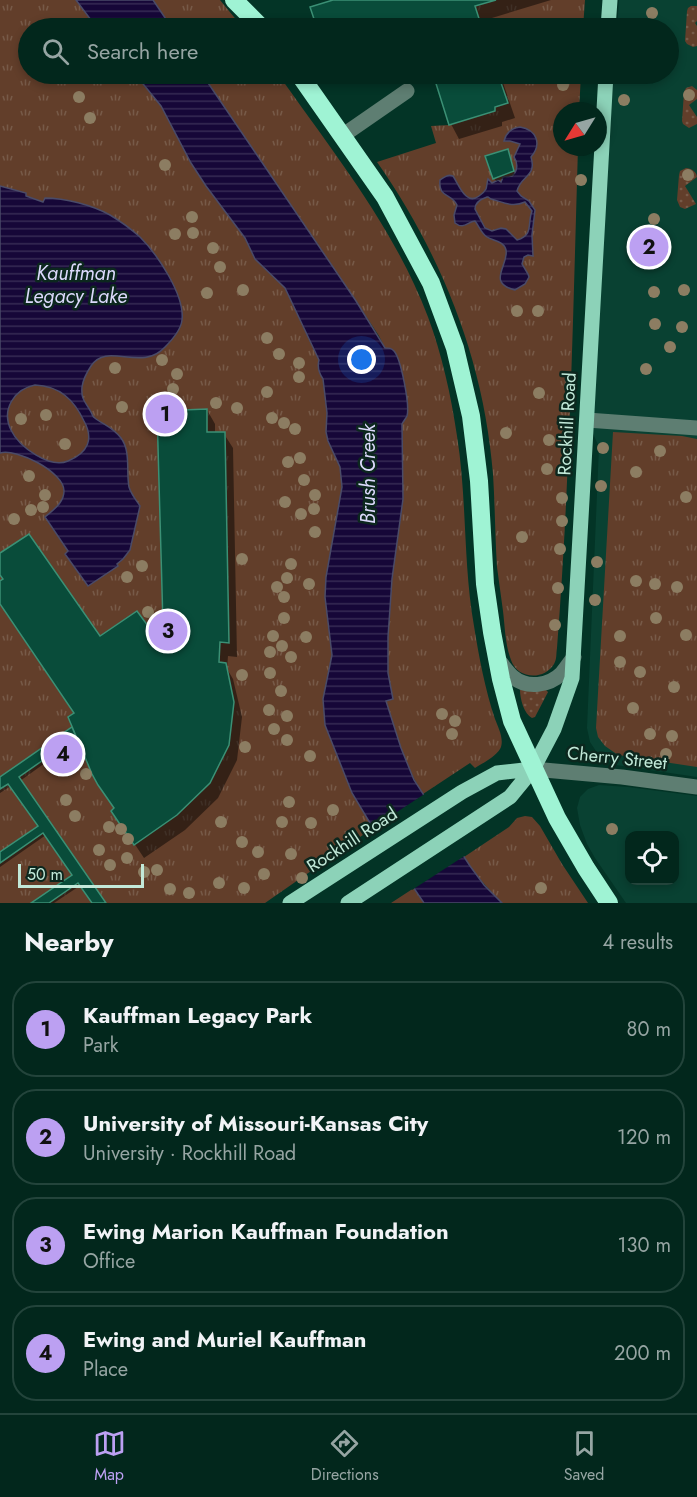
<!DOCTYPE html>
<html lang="en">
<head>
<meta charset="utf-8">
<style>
  :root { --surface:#02271c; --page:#0c2f25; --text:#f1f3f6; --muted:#96a5a3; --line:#23443b; --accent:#bca0f2 }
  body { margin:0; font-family:Jost,sans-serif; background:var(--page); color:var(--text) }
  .controls { position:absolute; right:18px; bottom:18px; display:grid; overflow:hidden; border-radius:12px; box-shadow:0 3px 9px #0003 }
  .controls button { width:54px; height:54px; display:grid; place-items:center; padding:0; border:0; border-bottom:2px solid var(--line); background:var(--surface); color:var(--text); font:30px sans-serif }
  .compass { position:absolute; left:553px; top:102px; width:54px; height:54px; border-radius:50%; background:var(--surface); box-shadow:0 3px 9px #0003; rotate:233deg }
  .scale { position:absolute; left:18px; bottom:15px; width:126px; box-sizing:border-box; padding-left:6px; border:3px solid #c2e9d9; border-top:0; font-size:16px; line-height:21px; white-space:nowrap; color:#c2e9d9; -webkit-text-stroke:4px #0c271e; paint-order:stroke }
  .you { position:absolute; left:362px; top:360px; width:21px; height:21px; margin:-15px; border:4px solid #fff; border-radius:50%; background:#1a73e8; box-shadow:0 0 0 9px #1a73e833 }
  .badge { display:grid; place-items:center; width:39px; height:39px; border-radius:50%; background:var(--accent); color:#111; font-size:20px; font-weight:700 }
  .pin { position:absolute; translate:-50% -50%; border:3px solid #fff; box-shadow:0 2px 6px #0006 }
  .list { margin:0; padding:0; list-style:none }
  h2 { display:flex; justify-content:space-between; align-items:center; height:78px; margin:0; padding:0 24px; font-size:26px }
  h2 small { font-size:20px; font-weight:400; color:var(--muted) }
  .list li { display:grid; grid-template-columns:39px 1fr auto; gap:18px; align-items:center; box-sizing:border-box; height:96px; margin:0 12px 12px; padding:0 12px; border:2px solid var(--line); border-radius:24px }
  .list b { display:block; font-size:22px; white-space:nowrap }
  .list p { margin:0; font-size:20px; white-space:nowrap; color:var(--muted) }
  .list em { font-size:20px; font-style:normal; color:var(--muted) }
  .icon { flex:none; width:33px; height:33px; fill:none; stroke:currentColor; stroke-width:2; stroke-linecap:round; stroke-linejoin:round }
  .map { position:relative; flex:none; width:697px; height:903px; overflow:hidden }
  .search { position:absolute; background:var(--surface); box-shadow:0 3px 9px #0003; left:18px; right:18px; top:18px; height:66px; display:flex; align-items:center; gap:15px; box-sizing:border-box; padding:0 21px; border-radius:33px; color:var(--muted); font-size:22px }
  .sheet { height:510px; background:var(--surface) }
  nav { display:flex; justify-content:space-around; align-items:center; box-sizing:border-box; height:84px; border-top:2px solid var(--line); background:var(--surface); font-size:16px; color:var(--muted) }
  nav a { display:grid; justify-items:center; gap:3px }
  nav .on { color:var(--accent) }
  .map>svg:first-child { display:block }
  .built { fill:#094132; fill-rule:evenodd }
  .grass { fill:url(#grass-dots) }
  .park { fill:url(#park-tufts) }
  .water { fill:url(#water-rules); stroke:#4a4b68; stroke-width:1.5; fill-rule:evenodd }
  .pier { fill:#033426 }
  .shadow { fill:#0007 }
  .building { fill:#094c3a; stroke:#3b9075; stroke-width:1.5 }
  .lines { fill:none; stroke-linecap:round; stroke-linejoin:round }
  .minor { stroke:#5e7e72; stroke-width:15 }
  .major { stroke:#8cd2b8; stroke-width:15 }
  .highway { stroke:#9ff3d4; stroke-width:18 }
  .tree { fill:#8c7d62 }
  .labels { text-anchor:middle; stroke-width:5; stroke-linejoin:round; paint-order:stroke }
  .street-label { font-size:18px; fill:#c2e9d9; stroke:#0c271e }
  .water-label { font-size:20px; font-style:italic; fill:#dcd9fc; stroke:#0c271e }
</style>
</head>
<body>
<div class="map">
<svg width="697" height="903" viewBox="0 0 697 903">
  <defs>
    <pattern id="grass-dots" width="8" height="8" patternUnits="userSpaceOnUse" patternTransform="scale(1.5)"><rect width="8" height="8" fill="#623e2a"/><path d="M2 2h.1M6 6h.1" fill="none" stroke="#775a48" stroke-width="1.8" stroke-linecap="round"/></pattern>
    <pattern id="park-tufts" width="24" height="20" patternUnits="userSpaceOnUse" patternTransform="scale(1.5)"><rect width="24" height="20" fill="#623e2a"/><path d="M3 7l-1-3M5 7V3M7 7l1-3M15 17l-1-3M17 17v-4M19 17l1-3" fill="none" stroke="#775a48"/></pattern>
    <pattern id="water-rules" width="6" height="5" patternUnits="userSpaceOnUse" patternTransform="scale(1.5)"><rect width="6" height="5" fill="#160738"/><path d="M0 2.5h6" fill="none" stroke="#362b54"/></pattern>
  </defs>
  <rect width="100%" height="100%" fill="#033426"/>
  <path class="built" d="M619,0h78v777l-81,-12 -10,-5 -10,-9 -6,-9 -3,-14 12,-281 -12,-27 27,-346h54v-46h-51z
    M599,785l29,2 69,9v107h-71l-31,-45 -8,-14 -7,-19 -3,-17 3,-11 8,-8zM630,836h44v44h-44z"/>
  <path class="grass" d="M691,6h6v15l-2,2 2,3v20l-4,1 -6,-3 -2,-3 2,-30 1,-3z
    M692,86l5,4v9l-8,6 8,12v7l-8,4 -6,-4 -1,-3 2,-29 2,-4z
    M686,168c5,0 11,4 11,9l-12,9 11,18 -11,5 -5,-2 -3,-7 2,-25 1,-4z
    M520,690h26l2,2 -13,25 -3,1c-8,-4 -12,-19 -12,-28z"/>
  <path class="park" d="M0,0h76l21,28h-69v46h107l26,32 30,57 15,23 39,52 10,21 30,29 34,72 21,107 2,20 -16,90 6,78 -7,33v37l27,68 21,35 -108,75h-265z
    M153,0h67l23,28h-71z
    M496,0h89l-2,28h-101l-7,-22z
    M202,74h76c54,77 116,153 150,243 14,38 23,78 29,119 10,62 6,127 17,190 5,31 11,63 21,93 3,8 10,21 5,30 -5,8 -17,14 -25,19l-5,-5 -47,31c-18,-28 -28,-61 -37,-93l7,-2 -5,-26v-36l4,-58 11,-80 -1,-75 -17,-76 -6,-12 -23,-35z
    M498,74h83l-2,37h-17v36h16c-5,167 -8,334 -21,501 -1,6 0,11 -3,16 -10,17 -37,15 -43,-4 -6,-16 -6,-33 -8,-49 -2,-15 -4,-29 -6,-44 -2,-31 -2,-62 -4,-93 -9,-113 -51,-219 -116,-312l59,-19 -5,-17 18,-1 45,-14 1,-4 12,-3z
    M613,432l69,4 15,3v328l-79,-12 -13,-9 -7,-9 -2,-9z
    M525,816l7,1 8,9 22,38 26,39h-86c-14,-14 -27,-29 -38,-46l45,-30 8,-9z
    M414,888l10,15h-33z"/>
  <path class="water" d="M76,0h77l19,28h-75z
    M135,74h67l154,227 29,47c5,0 6,0 9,3 7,8 16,54 13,65 -1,2 -4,6 -5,8l1,75 -11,80 -4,58v36l5,26 -7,2 15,47 13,32 56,86 14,19 18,18h-78l-51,-75 -21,-35 -27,-68 -2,-26 9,-44 -7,-58 1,-20 16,-90 -2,-20 -12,-26 -2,-9 1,-19 -4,-34c-4,-6 -6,-12 -4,-19l-34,-72 -30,-29 -10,-21 -39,-52 -15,-23 -30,-57z
    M520,127c17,3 22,17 11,30 6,20 -10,18 -14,34l4,5 8,5 6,9 -3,25 1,21 -5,-1 -4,2 -2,7 6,10 1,3 -4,7 -10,6c-29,-7 -6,-25 -9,-40 -2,-9 -13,-9 -19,-13 -6,-4 -8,-11 -12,-16 -8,1 -11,9 -20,2l-1,-8 3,-10c-6,-12 -19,-7 -17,-25 5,-3 7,-6 13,-4 6,9 13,30 26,20 3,-2 6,-5 7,-7 1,-3 1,-7 2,-10l4,4 6,-3 3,2 2,-5 9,-1c6,-5 6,-13 2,-19l6,-13 -10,-3h-6c2,-8 8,-13 16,-14zM487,197h1l3,2c12,3 21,9 34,3l7,9c-5,13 2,24 -15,29l-11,-11 -5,-1 -9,3 -7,-3 -10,-19c0,-7 6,-10 12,-12z
    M0,186l26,7v3l17,6 2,-4c20,0 47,7 65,17 10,6 21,14 30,22 17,17 45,58 42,83 -1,10 -11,21 -17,27 -24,26 -58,-6 -74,19 -4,6 -8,14 -9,21 -1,13 3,14 9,25 3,5 0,3 5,7 10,7 16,8 25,19 10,13 5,34 8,49 2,7 7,13 11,19l-10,44 -7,9 -6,5 1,2 -30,20 -23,-32 3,-3 -23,-34c8,-7 19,-14 19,-26 0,-19 -47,-43 -64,-38zM35,385c25,1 39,15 49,36 10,18 4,32 -16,40 -18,8 -49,-14 -57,-31 -10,-20 3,-41 24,-45z"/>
  <path class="pier" d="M426,793l40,62 -54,35 -41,-61z"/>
  <path class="shadow" d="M338,0h213l-69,21 3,7h-166l-7,-20z
    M434,74h66l15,44 -13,4v4l-43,13 -8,-15z
    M509,154l6,21 -19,6 -2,-3z
    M207,410l8,14v10h9l9,14 4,209 -9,-1 -1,13 6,10 9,38 -5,43 -19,38 -33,32 -41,28 -22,-33 -7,-15 -16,-26 -24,-70 -75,-111v-20l3,-3 -3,-5v-21l100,84 48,-10 17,-2z
    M74,733l3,7 -57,41 84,122h-11l-12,-18 -27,18h-20l40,-28 -28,-40 -46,32v-13l40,-28 -29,-40 -11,7v-15z"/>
  <path class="building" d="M333,0h163l-21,6 7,22h-64l-1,-3 -11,3h-89l-7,-21z
    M433,74h65l10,29 -13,4v4l-46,14z
    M508,149l6,22 -21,8 -8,-23z
    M207,409v23h18l4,211 -9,-1 -1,20 7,1 8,39 -5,43 -19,38 -33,32 -43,30 -23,-34 3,-3 -16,-23 -6,-11 -24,-57 6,-4 -74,-109v-23l3,-2 -3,-4v-22l29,-19 71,102 37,-25 11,15 15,-1 -6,-214z
    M72,727l4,10 -57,40 87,126h-14l-14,-20 -29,20h-18l41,-28 -29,-42 -43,30v-11l38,-26 -30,-42 -8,5v-12z"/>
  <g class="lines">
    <path class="minor" d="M342,136l65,-45
      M587,420l110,8
      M497,658c5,6 10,14 16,19 14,12 36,9 49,-4 4,-5 8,-11 12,-16
      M533,769l89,8 75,10"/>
    <path class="major" d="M608,28l2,-28
      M290,903l172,-111 35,-19 36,-4
      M348,903l162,-106 23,-28 21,-40 18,-51 34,-604"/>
    <path class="highway" d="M234,0l28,28
      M299,74l86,123 46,86 24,65 16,68 8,65 6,103 7,48 9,47 11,42 45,97 29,50 23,35"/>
  </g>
  <g class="tree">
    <circle cx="652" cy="13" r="6"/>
    <circle cx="563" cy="85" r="6"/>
    <circle cx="689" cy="95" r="6"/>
    <circle cx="79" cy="97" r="6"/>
    <circle cx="624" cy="100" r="6"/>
    <circle cx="90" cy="118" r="6"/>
    <circle cx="165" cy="165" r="6"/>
    <circle cx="688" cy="175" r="6"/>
    <circle cx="581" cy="180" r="6"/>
    <circle cx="192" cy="217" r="6"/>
    <circle cx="654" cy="219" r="6"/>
    <circle cx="193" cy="233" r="6"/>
    <circle cx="175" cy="234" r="6"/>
    <circle cx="213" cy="248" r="6"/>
    <circle cx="220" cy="267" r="6"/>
    <circle cx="243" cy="290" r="6"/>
    <circle cx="684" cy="290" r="6"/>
    <circle cx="654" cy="292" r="6"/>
    <circle cx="207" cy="293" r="6"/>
    <circle cx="517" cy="311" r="6"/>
    <circle cx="538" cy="311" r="6"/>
    <circle cx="655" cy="324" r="6"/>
    <circle cx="682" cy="327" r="6"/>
    <circle cx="267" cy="338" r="6"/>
    <circle cx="670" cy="347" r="6"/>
    <circle cx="279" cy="354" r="6"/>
    <circle cx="162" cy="360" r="6"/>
    <circle cx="299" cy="363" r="6"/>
    <circle cx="115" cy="368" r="6"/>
    <circle cx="646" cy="369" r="6"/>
    <circle cx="177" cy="374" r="6"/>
    <circle cx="299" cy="377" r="6"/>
    <circle cx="173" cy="389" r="6"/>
    <circle cx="267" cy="392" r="6"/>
    <circle cx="539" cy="393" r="6"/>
    <circle cx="164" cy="398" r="6"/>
    <circle cx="216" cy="403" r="6"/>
    <circle cx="122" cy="407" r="6"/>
    <circle cx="237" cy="408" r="6"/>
    <circle cx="151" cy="411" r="6"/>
    <circle cx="46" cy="415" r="6"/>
    <circle cx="272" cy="418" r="6"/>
    <circle cx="21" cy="419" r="6"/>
    <circle cx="284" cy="423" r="6"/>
    <circle cx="295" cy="429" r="6"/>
    <circle cx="506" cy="433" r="6"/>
    <circle cx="549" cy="440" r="6"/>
    <circle cx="65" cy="444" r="6"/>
    <circle cx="603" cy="448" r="6"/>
    <circle cx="660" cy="451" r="6"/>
    <circle cx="300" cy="458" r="6"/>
    <circle cx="288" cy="462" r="6"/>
    <circle cx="547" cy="469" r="6"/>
    <circle cx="636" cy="472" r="6"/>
    <circle cx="29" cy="476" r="6"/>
    <circle cx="304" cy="480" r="6"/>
    <circle cx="601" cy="486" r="6"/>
    <circle cx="45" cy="495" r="6"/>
    <circle cx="315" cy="495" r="6"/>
    <circle cx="686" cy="497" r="6"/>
    <circle cx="562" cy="498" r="6"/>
    <circle cx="285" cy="502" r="6"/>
    <circle cx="43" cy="507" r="6"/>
    <circle cx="314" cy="509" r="6"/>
    <circle cx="31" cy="510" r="6"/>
    <circle cx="301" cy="514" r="6"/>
    <circle cx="14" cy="519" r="6"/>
    <circle cx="562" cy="521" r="6"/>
    <circle cx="315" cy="532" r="6"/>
    <circle cx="522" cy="537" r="6"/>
    <circle cx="560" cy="549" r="6"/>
    <circle cx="242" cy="559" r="6"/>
    <circle cx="597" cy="562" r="6"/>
    <circle cx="291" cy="564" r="6"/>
    <circle cx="142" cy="566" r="6"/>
    <circle cx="127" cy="577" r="6"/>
    <circle cx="287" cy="578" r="6"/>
    <circle cx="636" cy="581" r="6"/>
    <circle cx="309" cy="584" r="6"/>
    <circle cx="655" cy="584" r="6"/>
    <circle cx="277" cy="587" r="6"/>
    <circle cx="677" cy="587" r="6"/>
    <circle cx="558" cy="588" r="6"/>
    <circle cx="284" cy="597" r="6"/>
    <circle cx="595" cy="600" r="6"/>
    <circle cx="148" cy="612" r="6"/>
    <circle cx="284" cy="618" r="6"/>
    <circle cx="656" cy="618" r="6"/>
    <circle cx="555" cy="625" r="6"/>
    <circle cx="686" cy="635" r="6"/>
    <circle cx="273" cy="636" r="6"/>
    <circle cx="620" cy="636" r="6"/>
    <circle cx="306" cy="637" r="6"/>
    <circle cx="282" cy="646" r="6"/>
    <circle cx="270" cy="652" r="6"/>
    <circle cx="291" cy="657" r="6"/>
    <circle cx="620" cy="662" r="6"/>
    <circle cx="640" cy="672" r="6"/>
    <circle cx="270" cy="673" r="6"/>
    <circle cx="242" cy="675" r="6"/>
    <circle cx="674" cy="687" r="6"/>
    <circle cx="281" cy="691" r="6"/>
    <circle cx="633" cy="708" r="6"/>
    <circle cx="269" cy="710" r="6"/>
    <circle cx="442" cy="714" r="6"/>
    <circle cx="287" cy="716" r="6"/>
    <circle cx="455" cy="721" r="6"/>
    <circle cx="274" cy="729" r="6"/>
    <circle cx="452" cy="734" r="6"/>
    <circle cx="650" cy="734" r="6"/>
    <circle cx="672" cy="736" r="6"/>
    <circle cx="287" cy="740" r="6"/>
    <circle cx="245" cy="747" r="6"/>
    <circle cx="72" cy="748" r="6"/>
    <circle cx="666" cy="754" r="6"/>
    <circle cx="310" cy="756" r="6"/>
    <circle cx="86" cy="774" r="6"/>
    <circle cx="66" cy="800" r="6"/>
    <circle cx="289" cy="802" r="6"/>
    <circle cx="333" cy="810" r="6"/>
    <circle cx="75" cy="816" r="6"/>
    <circle cx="221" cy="822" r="6"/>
    <circle cx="282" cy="822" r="6"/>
    <circle cx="311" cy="823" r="6"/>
    <circle cx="109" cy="827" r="6"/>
    <circle cx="121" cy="829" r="6"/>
    <circle cx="612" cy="829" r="6"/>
    <circle cx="128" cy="839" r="6"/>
    <circle cx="242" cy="842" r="6"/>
    <circle cx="99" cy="850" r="6"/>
    <circle cx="258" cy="852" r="6"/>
    <circle cx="291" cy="854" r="6"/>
    <circle cx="127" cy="858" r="6"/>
    <circle cx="110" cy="865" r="6"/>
    <circle cx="157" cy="870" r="6"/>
    <circle cx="144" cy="872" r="6"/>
    <circle cx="264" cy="874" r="6"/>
    <circle cx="302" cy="878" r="6"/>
    <circle cx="219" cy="883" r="6"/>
    <circle cx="244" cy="888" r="6"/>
    <circle cx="541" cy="888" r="6"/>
    <circle cx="170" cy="889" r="6"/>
    <circle cx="189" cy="893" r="6"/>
  </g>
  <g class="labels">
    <g class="street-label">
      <text transform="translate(567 424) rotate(-87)" y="6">Rockhill Road</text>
      <text transform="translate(617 758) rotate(6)" y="6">Cherry Street</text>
      <text transform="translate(352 840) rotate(-33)" y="6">Rockhill Road</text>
    </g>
    <g class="water-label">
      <text x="76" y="280">Kauffman<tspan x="76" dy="23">Legacy Lake</tspan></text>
      <text transform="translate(368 474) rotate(-90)" y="7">Brush Creek</text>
    </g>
  </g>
</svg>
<div class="controls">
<button><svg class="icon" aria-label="locate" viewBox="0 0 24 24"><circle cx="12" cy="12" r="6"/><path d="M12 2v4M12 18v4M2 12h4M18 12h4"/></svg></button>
</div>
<svg class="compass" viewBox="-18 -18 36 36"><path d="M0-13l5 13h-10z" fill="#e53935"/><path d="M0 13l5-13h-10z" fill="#96a5a3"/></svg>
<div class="scale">50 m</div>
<div class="you"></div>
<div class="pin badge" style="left:165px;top:414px">1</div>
<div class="pin badge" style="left:649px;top:247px">2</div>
<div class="pin badge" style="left:168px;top:631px">3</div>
<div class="pin badge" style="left:63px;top:754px">4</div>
<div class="search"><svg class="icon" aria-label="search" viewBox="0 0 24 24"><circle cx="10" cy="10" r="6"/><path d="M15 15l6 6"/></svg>Search here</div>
</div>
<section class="sheet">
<h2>Nearby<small>4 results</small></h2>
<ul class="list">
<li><span class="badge">1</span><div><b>Kauffman Legacy Park</b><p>Park</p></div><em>80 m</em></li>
<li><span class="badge">2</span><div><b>University of Missouri-Kansas City</b><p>University · Rockhill Road</p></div><em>120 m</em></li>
<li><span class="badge">3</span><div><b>Ewing Marion Kauffman Foundation</b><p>Office</p></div><em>130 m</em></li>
<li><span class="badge">4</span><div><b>Ewing and Muriel Kauffman</b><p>Place</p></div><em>200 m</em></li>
</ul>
</section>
<nav>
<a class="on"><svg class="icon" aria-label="map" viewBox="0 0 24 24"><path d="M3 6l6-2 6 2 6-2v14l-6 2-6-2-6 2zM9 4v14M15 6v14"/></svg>Map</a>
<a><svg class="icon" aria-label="directions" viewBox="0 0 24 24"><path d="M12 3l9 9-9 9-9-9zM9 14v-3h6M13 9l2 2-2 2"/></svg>Directions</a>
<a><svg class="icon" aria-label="saved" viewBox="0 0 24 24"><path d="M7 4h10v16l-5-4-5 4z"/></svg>Saved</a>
</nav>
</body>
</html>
